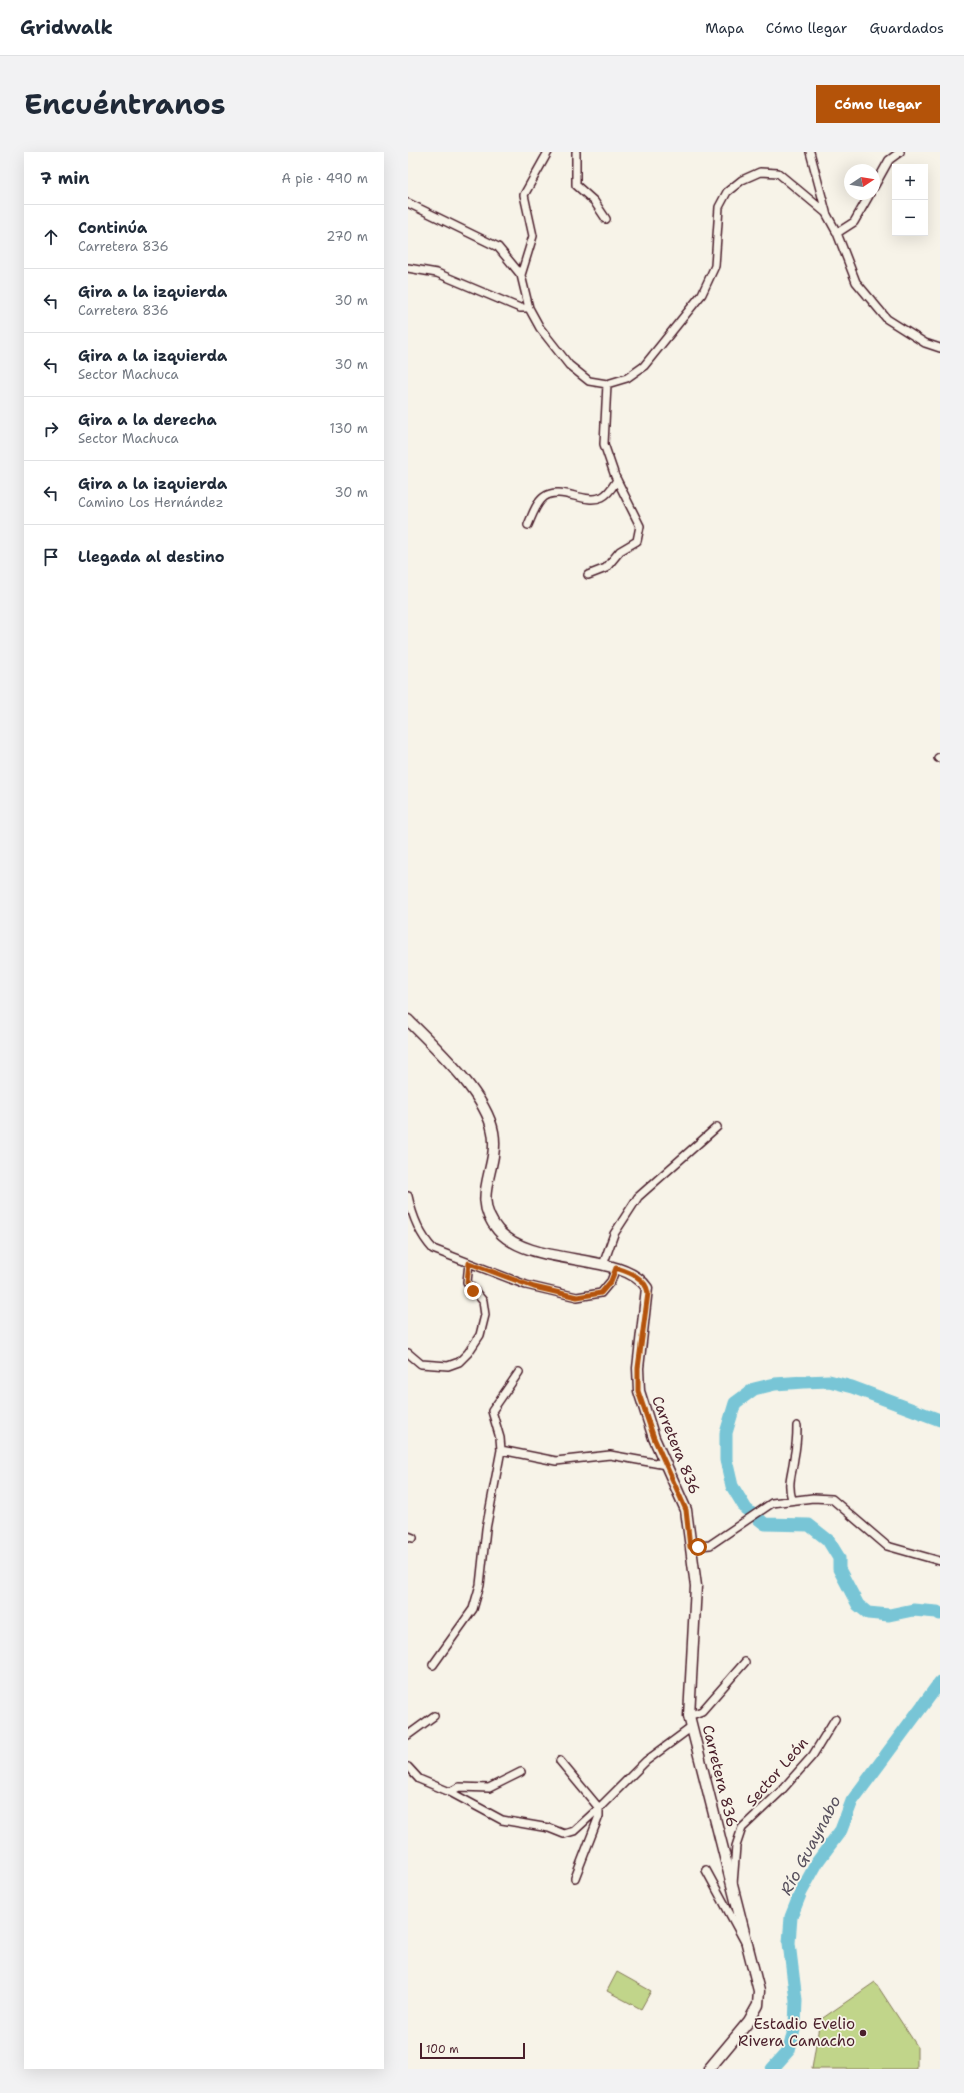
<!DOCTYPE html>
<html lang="es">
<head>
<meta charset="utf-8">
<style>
  :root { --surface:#fff; --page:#f2f2f3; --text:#1f2937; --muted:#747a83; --line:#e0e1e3; --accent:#b45309 }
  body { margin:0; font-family:"Shantell Sans",sans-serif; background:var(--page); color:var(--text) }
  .controls { position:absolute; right:12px; top:12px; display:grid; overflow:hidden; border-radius:0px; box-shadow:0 4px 16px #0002 }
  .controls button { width:36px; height:36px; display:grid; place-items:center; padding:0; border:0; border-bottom:1px solid var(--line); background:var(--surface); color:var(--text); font:20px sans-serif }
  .compass { position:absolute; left:436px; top:12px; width:36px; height:36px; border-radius:50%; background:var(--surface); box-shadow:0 4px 16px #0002; rotate:78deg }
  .scale { position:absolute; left:12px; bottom:10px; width:105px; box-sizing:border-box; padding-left:4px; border:2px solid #4a1f2b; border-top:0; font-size:11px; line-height:14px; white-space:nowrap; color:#4a1f2b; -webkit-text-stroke:3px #f7f3e8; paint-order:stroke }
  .stop { position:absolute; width:12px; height:12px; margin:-9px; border:3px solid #b45309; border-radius:50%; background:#fff }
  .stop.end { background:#b45309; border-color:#fff; box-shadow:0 1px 4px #0008 }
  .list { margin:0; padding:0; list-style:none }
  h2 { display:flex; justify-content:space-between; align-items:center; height:52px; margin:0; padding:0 16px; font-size:17px }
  h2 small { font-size:13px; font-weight:400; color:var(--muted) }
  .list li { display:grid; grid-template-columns:26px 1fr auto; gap:12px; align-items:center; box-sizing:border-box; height:64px; padding:0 16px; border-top:1px solid var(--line) }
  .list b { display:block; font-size:15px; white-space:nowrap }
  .list p { margin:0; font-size:13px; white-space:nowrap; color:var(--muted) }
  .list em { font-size:13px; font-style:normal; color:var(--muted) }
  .icon { flex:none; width:22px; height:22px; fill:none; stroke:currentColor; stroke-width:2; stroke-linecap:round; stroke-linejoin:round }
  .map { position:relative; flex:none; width:532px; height:1917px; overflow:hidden; border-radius:0px }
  header { display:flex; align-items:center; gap:24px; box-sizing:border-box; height:56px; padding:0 20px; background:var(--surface); border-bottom:1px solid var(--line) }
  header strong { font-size:19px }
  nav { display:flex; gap:22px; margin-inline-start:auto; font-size:14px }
  .intro { display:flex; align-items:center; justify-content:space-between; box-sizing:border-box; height:96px; padding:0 24px }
  h1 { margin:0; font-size:28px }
  .button { padding:10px 18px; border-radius:0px; background:var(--accent); color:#fff; font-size:14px; font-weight:700 }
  main { display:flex; gap:24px; padding:0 24px }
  aside { flex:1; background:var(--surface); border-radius:0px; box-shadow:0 4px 16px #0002 }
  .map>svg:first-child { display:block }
  .green { fill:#c1d58a; stroke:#867a5a }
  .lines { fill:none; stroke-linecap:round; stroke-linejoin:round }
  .river { stroke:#78c5d6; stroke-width:13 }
  .street-casing { stroke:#4a1f2b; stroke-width:10 }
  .secondary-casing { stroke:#4a1f2b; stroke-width:13 }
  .street { stroke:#f7f3e8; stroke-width:7 }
  .secondary { stroke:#f7f3e8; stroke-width:10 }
  .route { stroke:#b45309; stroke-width:5 }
  .poi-dot { fill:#4a1f2b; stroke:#f7f3e8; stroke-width:1.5 }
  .labels { text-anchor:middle; stroke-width:3.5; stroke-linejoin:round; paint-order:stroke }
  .street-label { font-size:15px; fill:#4a1f2b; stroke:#f7f3e8 }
  .poi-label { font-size:15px; fill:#4a1f2b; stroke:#f7f3e8; text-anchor:end }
  .water-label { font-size:16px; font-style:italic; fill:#58515e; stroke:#f7f3e8 }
</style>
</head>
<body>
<header>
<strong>Gridwalk</strong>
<nav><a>Mapa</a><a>Cómo llegar</a><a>Guardados</a></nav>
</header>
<div class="intro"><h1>Encuéntranos</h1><a class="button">Cómo llegar</a></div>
<main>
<aside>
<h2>7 min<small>A pie · 490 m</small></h2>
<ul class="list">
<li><svg class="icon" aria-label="ahead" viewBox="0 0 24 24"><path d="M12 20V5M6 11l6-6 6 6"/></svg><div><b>Continúa</b><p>Carretera 836</p></div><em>270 m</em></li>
<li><svg class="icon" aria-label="left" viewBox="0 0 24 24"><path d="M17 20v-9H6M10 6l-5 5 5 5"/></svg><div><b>Gira a la izquierda</b><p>Carretera 836</p></div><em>30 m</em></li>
<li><svg class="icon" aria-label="left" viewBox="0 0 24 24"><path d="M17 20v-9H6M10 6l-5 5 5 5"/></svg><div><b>Gira a la izquierda</b><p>Sector Machuca</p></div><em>30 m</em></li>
<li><svg class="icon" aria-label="right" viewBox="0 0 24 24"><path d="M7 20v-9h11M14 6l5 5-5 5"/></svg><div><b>Gira a la derecha</b><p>Sector Machuca</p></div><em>130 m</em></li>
<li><svg class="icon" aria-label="left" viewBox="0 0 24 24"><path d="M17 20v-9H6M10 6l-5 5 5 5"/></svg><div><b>Gira a la izquierda</b><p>Camino Los Hernández</p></div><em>30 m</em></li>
<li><svg class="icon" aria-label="arrive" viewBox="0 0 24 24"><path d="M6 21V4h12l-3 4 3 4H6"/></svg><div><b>Llegada al destino</b></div></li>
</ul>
</aside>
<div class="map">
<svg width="532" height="1917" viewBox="0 0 532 1917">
  <rect width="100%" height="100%" fill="#f7f3e8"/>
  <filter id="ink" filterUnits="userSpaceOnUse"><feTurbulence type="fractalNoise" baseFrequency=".025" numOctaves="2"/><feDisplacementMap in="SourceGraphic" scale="8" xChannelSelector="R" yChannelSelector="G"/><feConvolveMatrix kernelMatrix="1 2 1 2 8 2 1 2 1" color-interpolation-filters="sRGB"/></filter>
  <g filter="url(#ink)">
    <path class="green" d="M209,1820l34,19 -10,18 -34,-18z
      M467,1830l42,64v23h-105l8,-49z"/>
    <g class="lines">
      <path class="river" d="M532,1268l-88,-33 -23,-6 -25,1 -29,2 -21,5 -19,14 -9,30v27l6,26 14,23 19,15 44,1 19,15 11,18v11l19,36 10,8 21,2 24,-5 24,2 3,2
        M364,1917l17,-19 6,-24 1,-26 -7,-57 2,-26 10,-25 17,-31 23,-31 11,-29 88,-119"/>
      <g class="street-casing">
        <path id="street" d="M168,0v33l18,16 12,18
          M402,0l16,60
          M466,35l15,-27 11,-8
          M0,51l90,44 23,28 8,33 11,20 29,37 20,16 18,3 20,-6 17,-12 58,-72 13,-28 4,-59 8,-15 15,-12 18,-8 18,1 48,40 11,20 19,49 31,37 38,24 15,5
          M429,81l17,-11 16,-28
          M0,116l29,5 83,35h9
          M113,123l12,-39 -9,-41 24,-43
          M120,373c4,-9 8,-22 16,-28 17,-12 40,8 58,0 7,-3 11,-11 15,-17
          M180,423l18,-7 14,-17 17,-10 3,-15 -25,-50 -11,-32 3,-60
          M530,606l2,-1
          M0,1044c4,19 12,39 25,53l93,36 51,12 24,-4 10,-12 5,-13
          M195,1113l11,-31 24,-37 79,-70
          M0,1201l13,11 27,2 11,-4 9,-9 12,-18 5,-20 -2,-14 -16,-19 2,-19
          M93,1298l55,11 54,-6 56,10
          M384,1348c-5,-18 0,-25 2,-42 2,-10 3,-21 3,-32
          M0,1384l5,2
          M282,1395l20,-2 62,-42 41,-5 19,1 55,47 53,15
          M25,1513l40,-56 7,-24 6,-56 15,-79 -1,-12 -8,-27 27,-39
          M281,1564l13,-5 43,-49
          M0,1583l26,-19
          M0,1615l11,12 31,13 52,28 47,8 15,6 10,-3 25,-23 -39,-47
          M42,1640l9,-5 30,1 32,-16
          M298,1718l38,70
          M167,1726l24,-62v-8l47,-47 46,-34
          M325,1732l3,-38 6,-18 39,-37 32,-36 22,-36"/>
      </g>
      <g class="secondary-casing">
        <path id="secondary" d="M0,868c27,27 78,74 85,112 7,37 -24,64 5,98 32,38 125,21 149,58l-9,80 1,23 15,47 32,72 10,76 -7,130 70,275 -1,14 -9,16 -40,48"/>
      </g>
      <use href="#street" class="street"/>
      <use href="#secondary" class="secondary"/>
    </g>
  </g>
  <g class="lines" filter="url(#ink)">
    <path class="route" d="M65,1139l-6,-9 2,-19 65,24 43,10 24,-4 10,-12 5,-13c13,4 30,10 32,25l-10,75v23l16,47 32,72 4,37h8"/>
  </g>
  <circle class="poi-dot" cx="455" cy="1881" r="4"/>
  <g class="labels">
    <g class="street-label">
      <text transform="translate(268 1293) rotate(68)" y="5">Carretera 836</text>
      <text transform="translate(369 1620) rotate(-49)" y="5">Sector León</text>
      <text transform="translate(312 1624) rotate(76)" y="5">Carretera 836</text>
    </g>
    <g class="poi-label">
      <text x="447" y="1877">Estadio Evelio<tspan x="447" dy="17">Rivera Camacho</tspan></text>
    </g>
    <g class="water-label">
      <text transform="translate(402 1693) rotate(-62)" y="6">Río Guaynabo</text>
    </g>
  </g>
</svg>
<div class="controls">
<button>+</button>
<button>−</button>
</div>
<svg class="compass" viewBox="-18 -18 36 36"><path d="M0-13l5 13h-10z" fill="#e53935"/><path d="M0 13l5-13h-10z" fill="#747a83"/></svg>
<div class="scale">100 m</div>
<div class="stop" style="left:290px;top:1395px"></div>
<div class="stop end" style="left:65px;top:1139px"></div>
</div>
</main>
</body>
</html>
